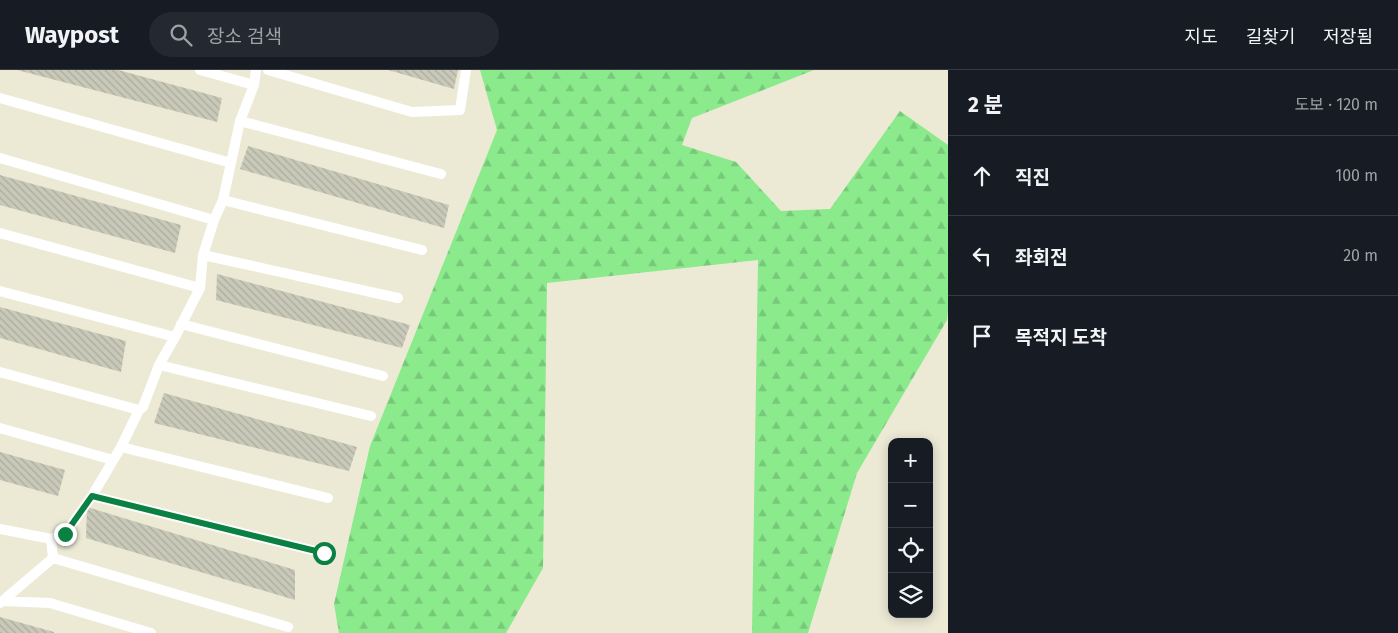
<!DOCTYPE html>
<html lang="ko">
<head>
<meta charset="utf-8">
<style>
  :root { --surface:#171b24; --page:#242831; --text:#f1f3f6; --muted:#9ea1a6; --line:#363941 }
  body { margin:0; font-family:"Fira Sans","Noto Sans KR",sans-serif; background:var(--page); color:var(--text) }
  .controls { position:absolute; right:15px; bottom:15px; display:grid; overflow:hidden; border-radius:10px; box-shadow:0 2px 12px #0003 }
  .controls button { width:45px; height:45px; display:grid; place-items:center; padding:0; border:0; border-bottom:1px solid var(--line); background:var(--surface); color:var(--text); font:25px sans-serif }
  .stop { position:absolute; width:15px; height:15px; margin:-11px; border:4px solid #0b8043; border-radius:50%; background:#fff }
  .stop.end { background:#0b8043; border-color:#fff; box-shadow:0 1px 5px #0008 }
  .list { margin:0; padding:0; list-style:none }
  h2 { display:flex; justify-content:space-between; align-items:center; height:65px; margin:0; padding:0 20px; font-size:21px }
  h2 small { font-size:16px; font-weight:400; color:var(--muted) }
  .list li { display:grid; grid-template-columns:32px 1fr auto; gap:15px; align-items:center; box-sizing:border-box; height:80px; padding:0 20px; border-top:1px solid var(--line) }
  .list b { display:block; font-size:19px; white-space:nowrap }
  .list em { font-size:16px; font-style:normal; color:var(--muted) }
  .icon { flex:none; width:28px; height:28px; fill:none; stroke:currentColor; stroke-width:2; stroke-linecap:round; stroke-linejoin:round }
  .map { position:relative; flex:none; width:948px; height:563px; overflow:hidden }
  header { display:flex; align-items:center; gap:30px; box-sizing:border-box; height:70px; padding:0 25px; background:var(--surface); border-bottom:1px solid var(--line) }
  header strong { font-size:24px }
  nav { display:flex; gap:28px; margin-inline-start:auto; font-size:18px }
  .search { width:350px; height:45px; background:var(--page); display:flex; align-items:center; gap:12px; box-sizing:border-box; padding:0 18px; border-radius:28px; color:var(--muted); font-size:19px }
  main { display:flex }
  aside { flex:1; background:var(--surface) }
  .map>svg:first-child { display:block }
  .forest { fill:url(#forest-firs) }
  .building { fill:url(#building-back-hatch) }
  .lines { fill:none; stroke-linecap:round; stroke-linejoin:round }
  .service { stroke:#fff; stroke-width:10 }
  .route { stroke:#0b8043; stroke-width:6 }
</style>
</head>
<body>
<header>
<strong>Waypost</strong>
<div class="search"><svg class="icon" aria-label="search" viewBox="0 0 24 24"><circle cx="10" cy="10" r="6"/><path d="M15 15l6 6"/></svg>장소 검색</div>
<nav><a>지도</a><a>길찾기</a><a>저장됨</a></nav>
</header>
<main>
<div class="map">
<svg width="948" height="563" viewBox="0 0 948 563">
  <defs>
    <pattern id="forest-firs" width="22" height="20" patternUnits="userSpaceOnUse" patternTransform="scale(1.25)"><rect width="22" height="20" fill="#8aea8c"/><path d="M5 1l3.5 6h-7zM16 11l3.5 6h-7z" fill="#77c979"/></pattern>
    <pattern id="building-back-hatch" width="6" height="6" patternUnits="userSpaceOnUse" patternTransform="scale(1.25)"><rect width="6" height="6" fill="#c9c9b9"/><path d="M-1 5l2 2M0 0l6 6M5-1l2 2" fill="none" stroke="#acac9f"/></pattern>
  </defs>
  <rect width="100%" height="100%" fill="#ecead5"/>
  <path class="forest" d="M480,0h334l-122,48 -10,27 54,17 45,49 49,-2 70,-98 48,34v165l-1,10 -90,153 -49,160h-56l6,-373 -211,23 -4,285 -37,65h-167l-5,-29 36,-158 127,-316z"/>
  <path class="building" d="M17,0h101l104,28 -5,24z
    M388,0h70l-4,19z
    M248,76l201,59 -5,23 -204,-59z
    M0,105l181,50 -6,28 -175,-48z
    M217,204l163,43 30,8 -8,23 -186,-48z
    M0,237l126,34 -5,31 -121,-34z
    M164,323l193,54 -8,24 -195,-48z
    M0,382l65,18 -7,26 -58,-16z
    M87,437l208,63v30l-209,-62z
    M0,547l54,15v1h-54z"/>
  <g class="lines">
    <path class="service" d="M200,0l54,15
      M268,0l144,42 48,-2 6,-40
      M0,28l231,65
      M240,51l201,53
      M0,88l214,62
      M223,130l199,50
      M0,163l200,55
      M203,185l195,43
      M0,221l175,46
      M181,254l202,52
      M159,295l212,51
      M0,302l139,38
      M0,358l113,32
      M121,377l207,51
      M92,426l232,57
      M0,459l51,10
      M53,488l235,69
      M2,531l48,2 101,30
      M0,533l53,-45 -2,-19 14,-5 27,-38 29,-49 18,-37 4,-3 16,-42 16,-28 25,-49 3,-33 11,-35 9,-20 17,-79 14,-36 2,-15"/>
  </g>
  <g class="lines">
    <path class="route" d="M65,464l27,-38 232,57"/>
  </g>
</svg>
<div class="controls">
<button>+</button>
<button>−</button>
<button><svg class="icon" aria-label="locate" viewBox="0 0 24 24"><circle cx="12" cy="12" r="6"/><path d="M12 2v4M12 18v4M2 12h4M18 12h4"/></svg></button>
<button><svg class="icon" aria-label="layers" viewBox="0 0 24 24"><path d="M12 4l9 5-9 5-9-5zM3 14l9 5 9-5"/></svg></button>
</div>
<div class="stop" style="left:324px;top:483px"></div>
<div class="stop end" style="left:65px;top:464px"></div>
</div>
<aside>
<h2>2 분<small>도보 · 120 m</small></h2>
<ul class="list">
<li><svg class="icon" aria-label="ahead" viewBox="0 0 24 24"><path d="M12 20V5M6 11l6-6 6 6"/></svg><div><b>직진</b></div><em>100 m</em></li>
<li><svg class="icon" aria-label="left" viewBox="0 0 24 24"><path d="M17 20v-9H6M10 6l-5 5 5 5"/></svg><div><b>좌회전</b></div><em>20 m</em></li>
<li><svg class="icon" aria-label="arrive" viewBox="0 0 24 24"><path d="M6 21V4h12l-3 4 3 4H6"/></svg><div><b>목적지 도착</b></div></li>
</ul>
</aside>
</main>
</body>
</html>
